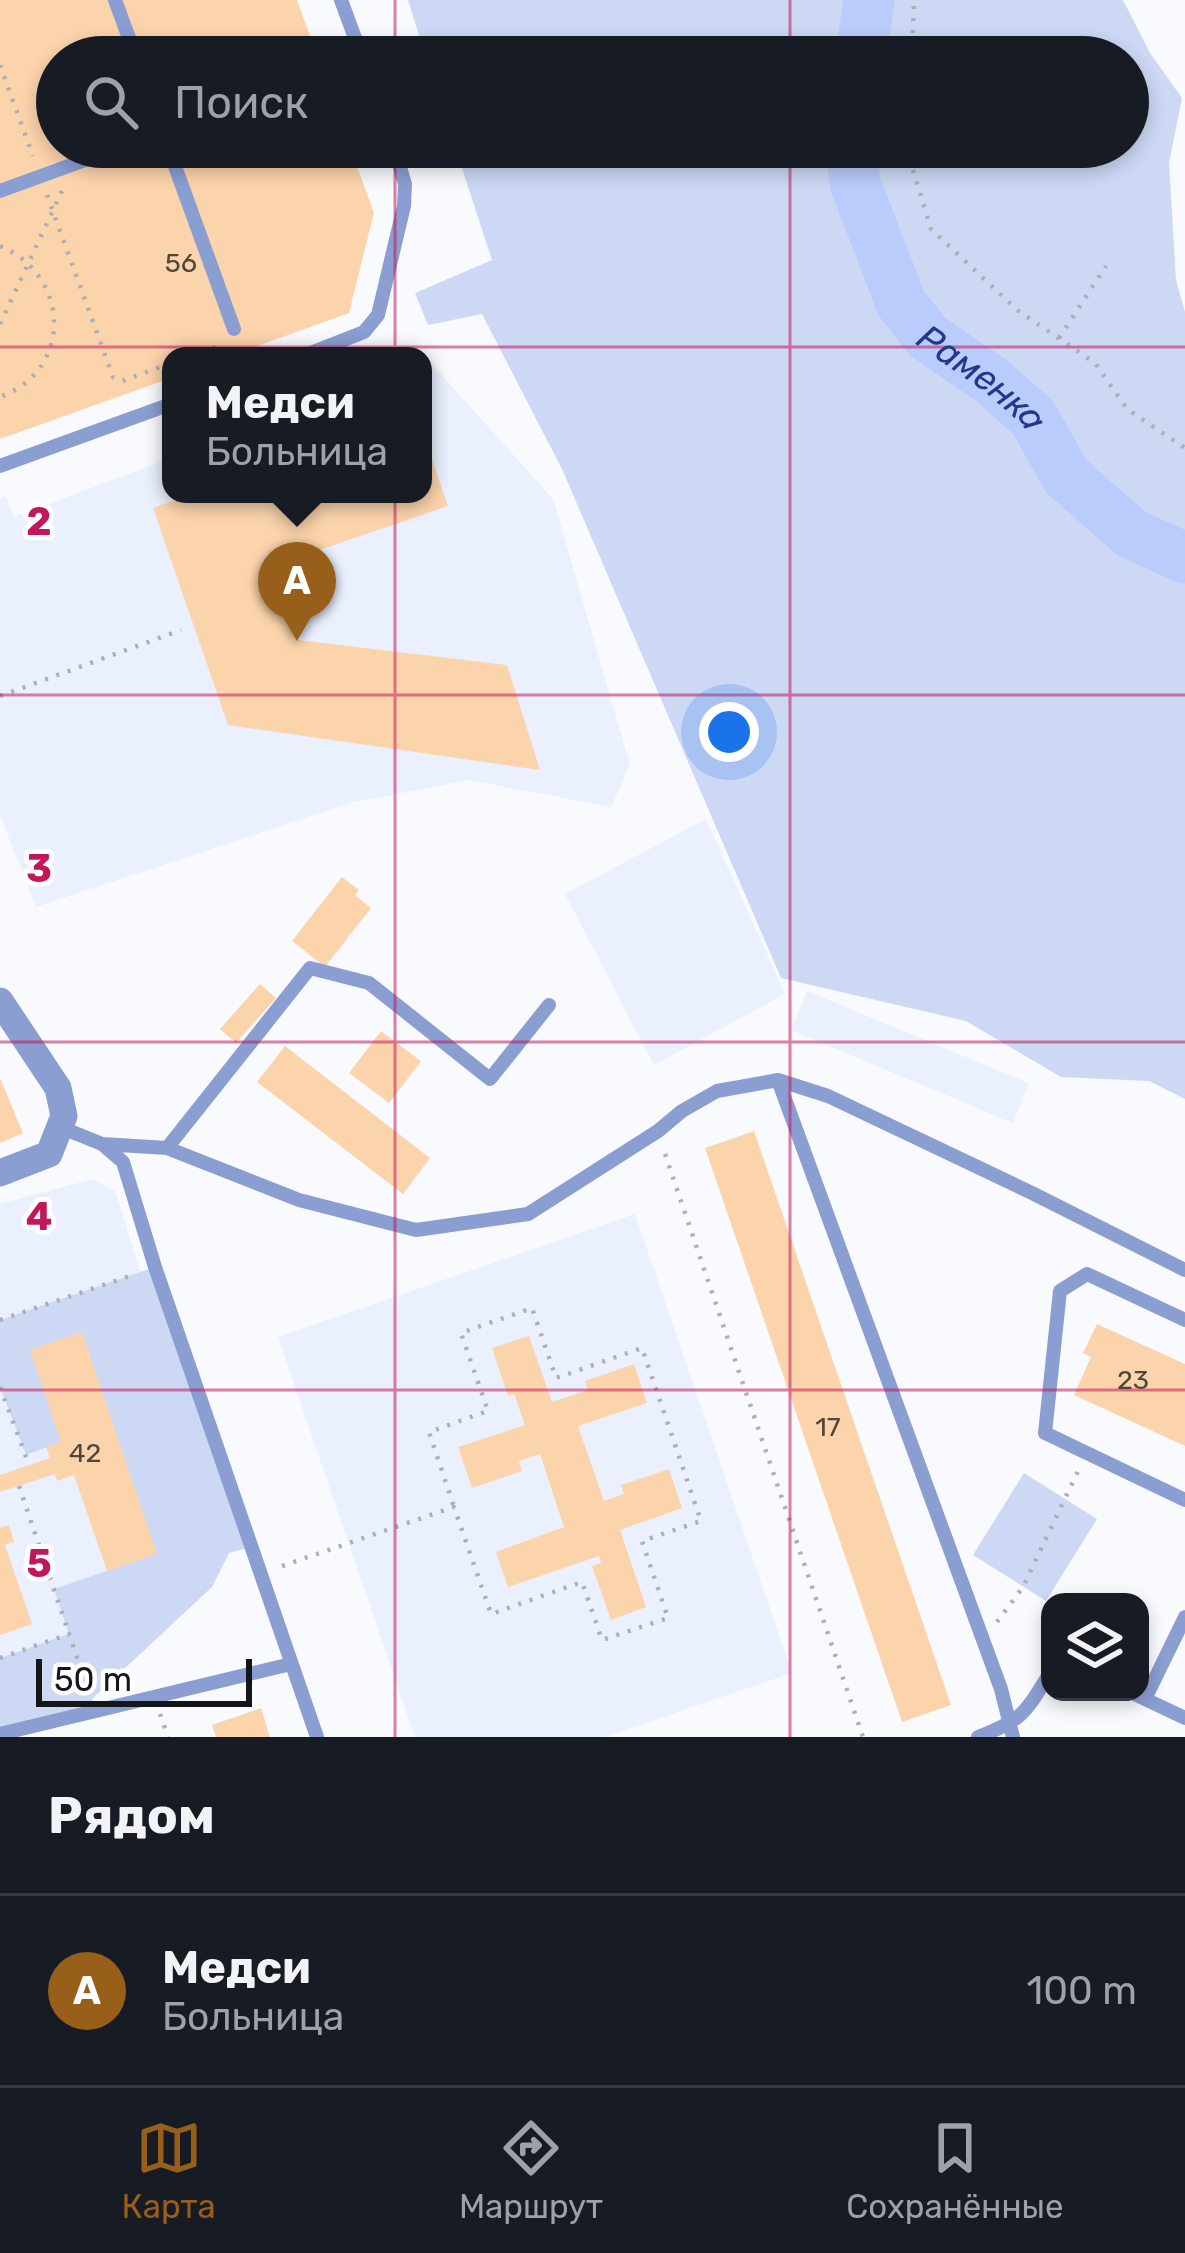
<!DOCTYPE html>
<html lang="ru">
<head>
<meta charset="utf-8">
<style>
  :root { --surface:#171b24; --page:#242831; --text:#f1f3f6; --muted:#9ea1a6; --line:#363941; --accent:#975f19 }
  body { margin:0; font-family:Rubik,sans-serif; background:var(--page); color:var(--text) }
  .controls { position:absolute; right:36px; bottom:36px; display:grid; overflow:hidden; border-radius:24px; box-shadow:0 6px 18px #0003 }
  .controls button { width:108px; height:108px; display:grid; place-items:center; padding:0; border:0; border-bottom:3px solid var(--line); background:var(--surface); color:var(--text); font:60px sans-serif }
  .scale { position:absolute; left:36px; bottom:30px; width:216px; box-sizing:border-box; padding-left:12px; border:6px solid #15161a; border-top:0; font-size:33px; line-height:42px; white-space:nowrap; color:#15161a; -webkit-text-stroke:9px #fff; paint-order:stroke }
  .you { position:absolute; left:729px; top:732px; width:42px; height:42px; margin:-30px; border:9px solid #fff; border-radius:50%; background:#1a73e8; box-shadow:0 0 0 18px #1a73e833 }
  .badge { display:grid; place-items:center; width:78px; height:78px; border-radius:50%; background:var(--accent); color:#fff; font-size:39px; font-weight:700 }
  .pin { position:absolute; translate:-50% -99px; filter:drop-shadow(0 3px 6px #0008) }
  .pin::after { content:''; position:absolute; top:63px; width:42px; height:36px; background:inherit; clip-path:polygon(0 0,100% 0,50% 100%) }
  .popup { position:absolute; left:162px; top:347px; width:270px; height:156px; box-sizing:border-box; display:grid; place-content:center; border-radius:24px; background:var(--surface); filter:drop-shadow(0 3px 9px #0005); font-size:39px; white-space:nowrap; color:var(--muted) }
  .popup b { font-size:45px; color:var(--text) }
  .popup::after { content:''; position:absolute; left:50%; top:100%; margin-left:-24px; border:24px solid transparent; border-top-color:var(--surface) }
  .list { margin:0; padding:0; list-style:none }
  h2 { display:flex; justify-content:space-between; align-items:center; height:156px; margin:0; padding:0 48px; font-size:51px }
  h2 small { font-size:39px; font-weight:400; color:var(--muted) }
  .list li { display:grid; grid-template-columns:78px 1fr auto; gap:36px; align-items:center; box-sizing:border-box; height:192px; padding:0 48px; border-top:3px solid var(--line) }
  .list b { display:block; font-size:45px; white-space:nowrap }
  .list p { margin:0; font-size:39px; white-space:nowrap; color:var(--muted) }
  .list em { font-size:39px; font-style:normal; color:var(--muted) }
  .icon { flex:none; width:66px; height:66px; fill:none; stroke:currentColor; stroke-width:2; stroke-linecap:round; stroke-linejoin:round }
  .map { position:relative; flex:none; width:1185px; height:1737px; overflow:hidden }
  .search { position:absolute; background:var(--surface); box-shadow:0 6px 18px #0003; left:36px; right:36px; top:36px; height:132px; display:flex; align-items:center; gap:30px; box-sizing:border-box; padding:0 42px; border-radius:66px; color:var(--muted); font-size:45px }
  .sheet { height:348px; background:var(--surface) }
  nav { display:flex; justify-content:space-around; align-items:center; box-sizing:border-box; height:168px; border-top:3px solid var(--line); background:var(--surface); font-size:33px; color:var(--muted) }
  nav a { display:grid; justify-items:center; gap:6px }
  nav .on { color:var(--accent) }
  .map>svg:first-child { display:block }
  .built { fill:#eaf0fe }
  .green { fill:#ccd8f4 }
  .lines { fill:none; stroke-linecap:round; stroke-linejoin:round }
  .river { stroke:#baccfb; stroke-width:51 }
  .building { fill:#fcd4ac }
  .path { stroke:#adafb3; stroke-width:4.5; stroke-dasharray:3 9; stroke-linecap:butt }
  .service { stroke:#8b9ed2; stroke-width:14 }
  .minor { stroke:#8b9ed2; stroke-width:27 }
  .grid { fill:none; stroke:#c2185b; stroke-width:3; stroke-opacity:0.55 }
  .labels { text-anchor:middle; stroke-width:10; stroke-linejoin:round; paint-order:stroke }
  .number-label { font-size:27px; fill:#4f463e }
  .water-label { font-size:36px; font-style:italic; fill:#23378d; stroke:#fff }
  .grid-label { font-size:39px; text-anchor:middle; font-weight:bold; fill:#c2185b; stroke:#fff; stroke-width:10; stroke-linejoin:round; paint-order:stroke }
</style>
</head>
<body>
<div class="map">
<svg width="1185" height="1737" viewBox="0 0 1185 1737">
  <rect width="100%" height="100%" fill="#f8fafe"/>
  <path class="built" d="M429,361l124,138 77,266 -19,42 -142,-27 -115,22 -318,105 -36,-92v-316l6,-3 8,21 157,-59v36h252v-131z
    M706,819l79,175 -131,71 -89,-171z
    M807,991l222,92 -16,40 -222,-93z
    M93,1179l22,12 114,362 -17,34 -212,96v-479z
    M635,1214l157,459 -187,64h-190l-137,-400z"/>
  <path class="green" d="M408,0h715l27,53 32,45 -13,65 7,117 9,32v787l-36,-18 -88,-4 -95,-56 -185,-43 -219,-509 -80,-155 -54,11 -13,-32 77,-33 -37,-113h673v-90h-702z
    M155,1267l96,280 -22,6 -17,34 -120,112 3,11 -95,23v-75l69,-24 -15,-45 102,-35 -95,-112 -35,13 -26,-68v-67z
    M1024,1473l73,46 -51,82 -73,-46z"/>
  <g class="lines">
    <g class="river">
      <path d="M861,57l8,-57"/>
      <path id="s1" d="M851,147l4,36 46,120 27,34 64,44 41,36 33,59 66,58 53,24"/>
    </g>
  </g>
  <path class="building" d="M0,0h297l21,57h-261v90h293l24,66 -25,100 -119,43h-59v22l-171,61z
    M424,436l24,70 -175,60 25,74 209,25 33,105 -312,-45 -75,-217 39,-14h231z
    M342,877l17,13 -4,5 16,13 -46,59 -33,-26z
    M260,984l16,14 -40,45 -16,-14z
    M381,1031l40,30 -32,42 -40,-30z
    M285,1046l145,112 -27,36 -146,-112z
    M0,1078l23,55 -23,10z
    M754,1131l197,574 -49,17 -197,-574z
    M1097,1324l88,40v82l-111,-51 17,-38 -8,-4z
    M82,1332l75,222 -50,17 -33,-96 -17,6 -2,-7 -55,18v-17l50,-17 -4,-11 15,-5 -31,-92z
    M529,1336l23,66 36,-12 -3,-9 49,-17 13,39 -69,23 26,75 20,-7 -3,-9 48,-16 13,39 -62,22 26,77 -35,13 -19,-54 9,-3 -2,-7 -91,31 -12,-35 68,-25 -24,-73 -21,7 3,10 -50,17 -14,-41 67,-22 -11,-31 -6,2 -16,-48z
    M9,1525l5,17 -9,3 27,79 -32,11v-107z
    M261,1708l9,29h-54l-4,-12z"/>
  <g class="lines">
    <path class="path" d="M912,57l2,-57
      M0,65l33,91
      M906,147l25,82 86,81 78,53 32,46 58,39
      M47,195l66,182 9,4 49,-18
      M0,246c70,29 74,124 0,151
      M0,324l62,-133
      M1059,338l47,-72
      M190,356l29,-10
      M0,696l181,-66
      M665,1154l198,583
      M0,1320l133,-45
      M0,1387l29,78
      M19,1486l50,148
      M282,1566l172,-59 37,107 91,-32 20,58 66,-22 -26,-77 59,-20 -59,-173 -86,30 -24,-70 -71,25 27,78 -59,21 25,75
      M997,1622l26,-35 56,-118
      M0,1658l69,-24 19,56
      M160,1714l8,23"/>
    <path class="service" d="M115,0l21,57
      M341,0l21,57
      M168,147l66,182
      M0,191l121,-44
      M303,356l61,-24 14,-17 26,-109 1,-22 -11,-37
      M0,466l171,-62
      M778,1080l223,609 12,48
      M60,1127l42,17 21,18 32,105 162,470
      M102,1144l65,4 132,52 117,30 112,-16 130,-83 24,-20 35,-20 61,-11 50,16 204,97 153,77
      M167,1148l143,-180 59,15 121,96 59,-74
      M1185,1320l-98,-46 -27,17 -15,142 140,67
      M1130,1692l55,26
      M1145,1699l40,-82
      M0,1734l291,-70
      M978,1737c45,-17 47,-24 72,-64"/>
    <path class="minor" d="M0,1001l58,87 6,28 -15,38 -49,19"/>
  </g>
  <path class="grid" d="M395,0v57M790,0v57M395,147v1590M790,147v1590M0,347h1185M0,695h1185M0,1042h1185M0,1390h1185"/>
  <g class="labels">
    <g class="number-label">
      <text x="181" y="272">56</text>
      <text x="1133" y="1389">23</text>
      <text x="828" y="1436">17</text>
      <text x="85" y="1462">42</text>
    </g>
    <g class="water-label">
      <text dy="13" stroke="none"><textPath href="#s1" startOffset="276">Раменка</textPath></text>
    </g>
  </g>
  <g class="grid-label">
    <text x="39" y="535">2</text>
    <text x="39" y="882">3</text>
    <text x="39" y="1230">4</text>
    <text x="39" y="1577">5</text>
  </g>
</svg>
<div class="controls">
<button><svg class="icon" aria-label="layers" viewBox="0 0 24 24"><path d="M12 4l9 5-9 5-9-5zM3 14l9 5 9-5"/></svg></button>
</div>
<div class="scale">50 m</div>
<div class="you"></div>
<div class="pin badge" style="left:297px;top:641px">A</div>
<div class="popup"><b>Медси</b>Больница</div>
<div class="search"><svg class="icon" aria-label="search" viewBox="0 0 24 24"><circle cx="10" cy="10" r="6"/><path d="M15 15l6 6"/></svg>Поиск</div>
</div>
<section class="sheet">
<h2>Рядом<small></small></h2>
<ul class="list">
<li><span class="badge">A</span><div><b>Медси</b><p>Больница</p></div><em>100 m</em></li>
</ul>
</section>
<nav>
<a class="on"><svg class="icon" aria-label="map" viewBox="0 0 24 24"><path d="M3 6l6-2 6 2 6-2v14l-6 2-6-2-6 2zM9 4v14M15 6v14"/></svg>Карта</a>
<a><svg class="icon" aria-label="directions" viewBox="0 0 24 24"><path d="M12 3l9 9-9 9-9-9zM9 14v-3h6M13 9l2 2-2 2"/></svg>Маршрут</a>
<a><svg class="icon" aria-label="saved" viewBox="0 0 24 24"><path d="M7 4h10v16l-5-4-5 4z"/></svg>Сохранённые</a>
</nav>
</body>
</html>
